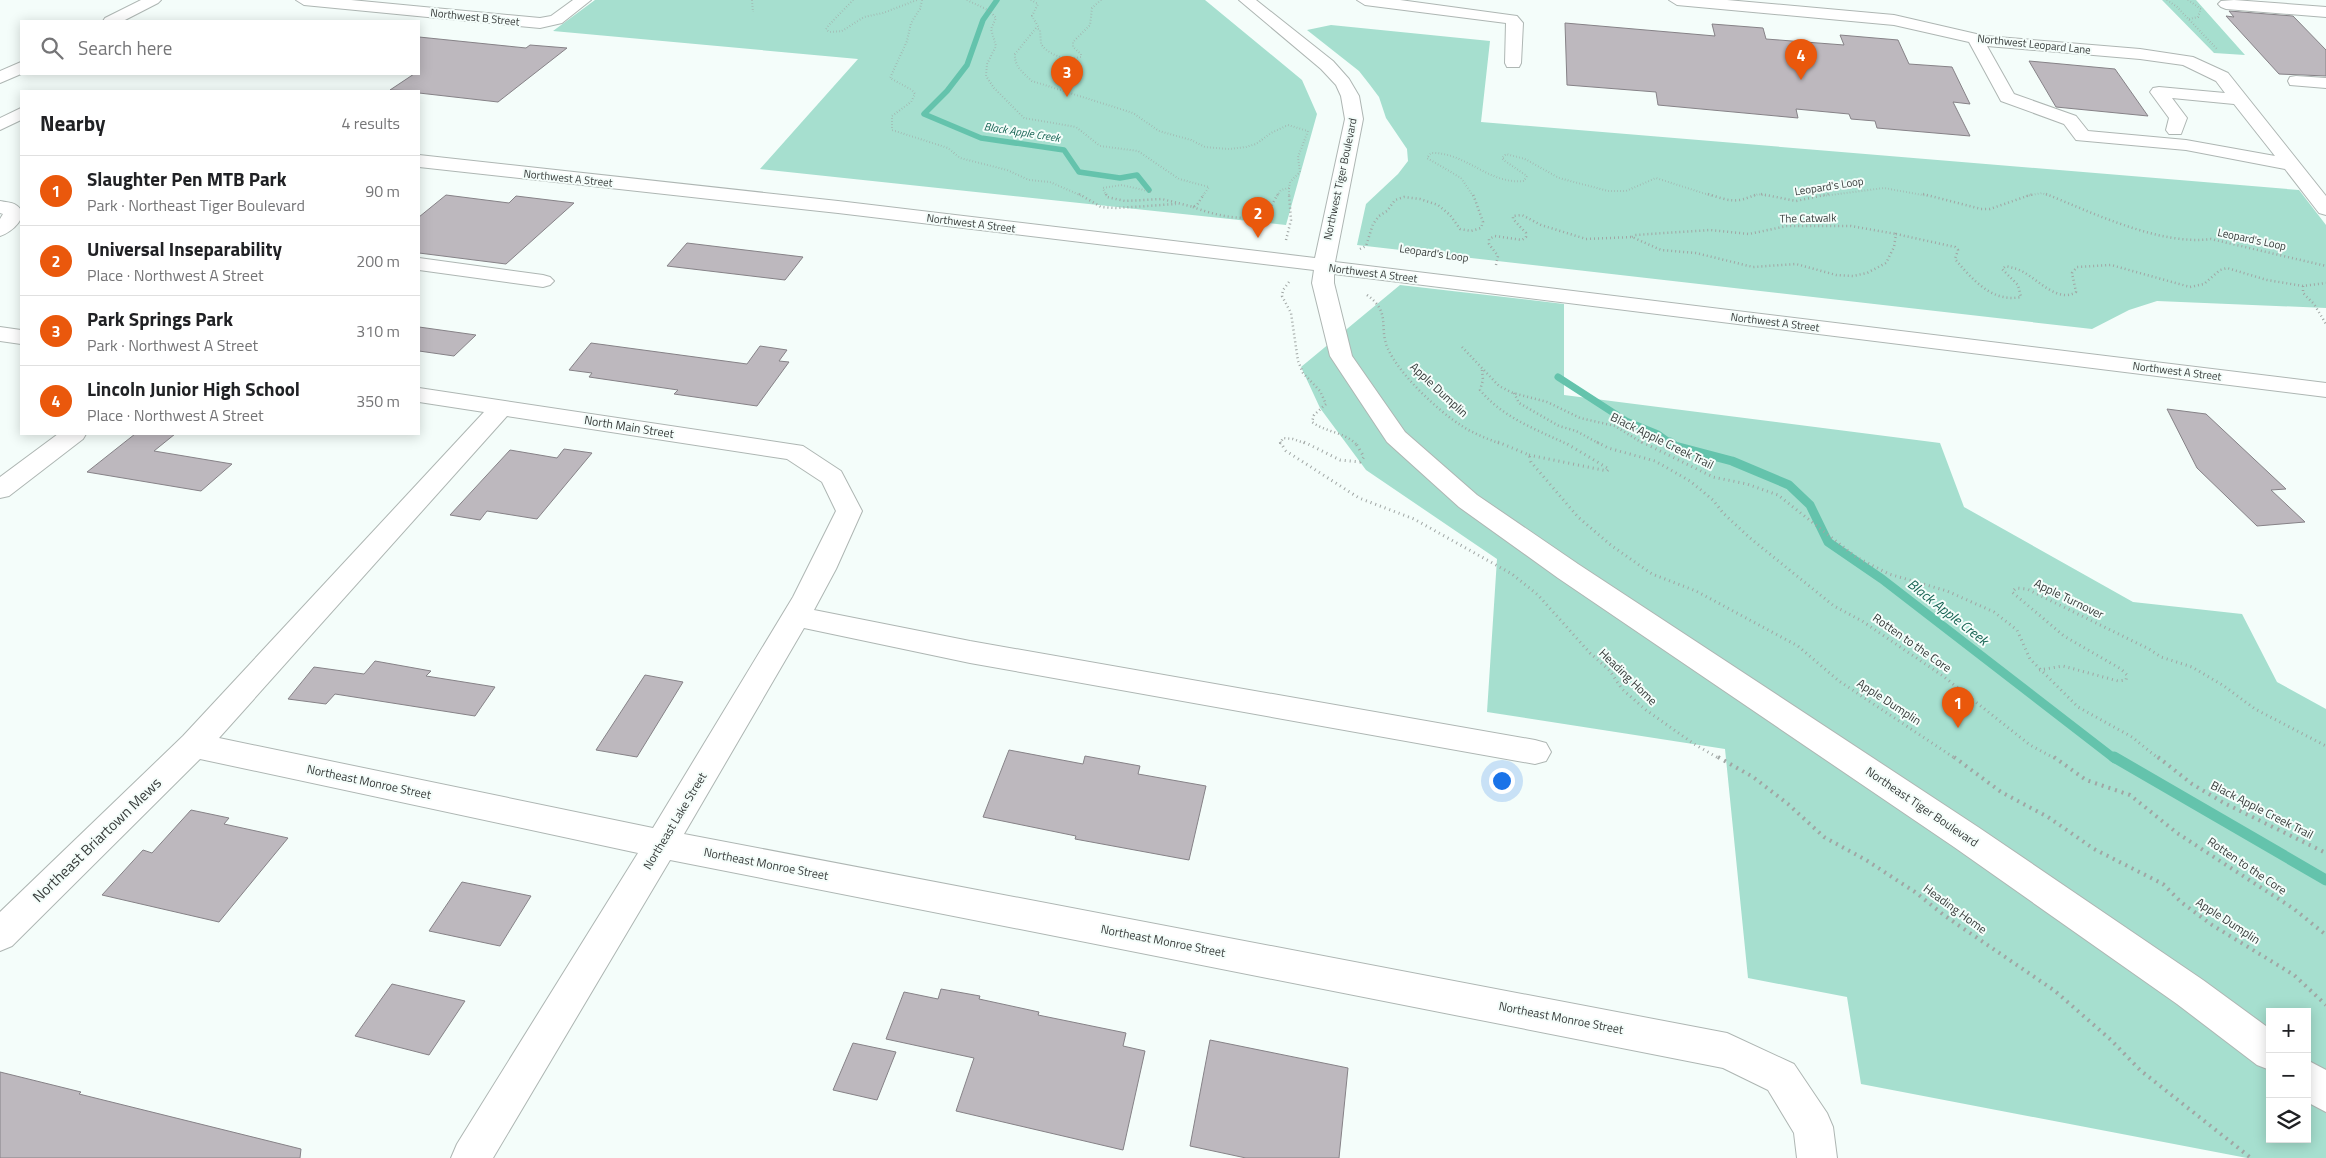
<!DOCTYPE html>
<html lang="en">
<head>
<meta charset="utf-8">
<style>
  :root { --surface:#fff; --page:#f2f2f2; --text:#202124; --muted:#757577; --line:#e0e0e0; --accent:#ea580c }
  body { margin:0; font-family:"Titillium Web",sans-serif; background:var(--page); color:var(--text) }
  .controls { position:absolute; right:15px; bottom:15px; display:grid; overflow:hidden; border-radius:0px; box-shadow:0 2px 12px #0003 }
  .controls button { width:45px; height:45px; display:grid; place-items:center; padding:0; border:0; border-bottom:1px solid var(--line); background:var(--surface); color:var(--text); font:25px sans-serif }
  .you { position:absolute; left:1501px; top:780px; width:18px; height:18px; margin:-12px; border:4px solid #fff; border-radius:50%; background:#1a73e8; box-shadow:0 0 0 8px #1a73e833 }
  .badge { display:grid; place-items:center; width:32px; height:32px; border-radius:50%; background:var(--accent); color:#fff; font-size:16px; font-weight:700 }
  .pin { position:absolute; translate:-50% -41px; filter:drop-shadow(0 1px 2px #0008) }
  .pin::after { content:''; position:absolute; top:26px; width:18px; height:15px; background:inherit; clip-path:polygon(0 0,100% 0,50% 100%) }
  .list { margin:0; padding:0; list-style:none }
  h2 { display:flex; justify-content:space-between; align-items:center; height:65px; margin:0; padding:0 20px; font-size:21px }
  h2 small { font-size:16px; font-weight:400; color:var(--muted) }
  .list li { display:grid; grid-template-columns:32px 1fr auto; gap:15px; align-items:center; box-sizing:border-box; height:70px; padding:0 20px; border-top:1px solid var(--line) }
  .list b { display:block; font-size:19px; white-space:nowrap }
  .list p { margin:0; font-size:16px; white-space:nowrap; color:var(--muted) }
  .list em { font-size:16px; font-style:normal; color:var(--muted) }
  .icon { flex:none; width:28px; height:28px; fill:none; stroke:currentColor; stroke-width:2; stroke-linecap:round; stroke-linejoin:round }
  .map { position:relative; flex:none; width:2326px; height:1158px; overflow:hidden }
  .search { position:absolute; background:var(--surface); box-shadow:0 2px 12px #0003; left:20px; top:20px; width:400px; height:55px; display:flex; align-items:center; gap:12px; box-sizing:border-box; padding:0 18px; border-radius:0px; color:var(--muted); font-size:19px }
  .panel { position:absolute; background:var(--surface); box-shadow:0 2px 12px #0003; left:20px; top:90px; width:400px; height:345px; border-radius:0px }
  .map>svg:first-child { display:block }
  .green { fill:#a6dfcf; fill-rule:evenodd }
  .lines { fill:none; stroke-linecap:round; stroke-linejoin:round }
  .stream-far3 { stroke:#64c3ac; stroke-width:5.5 }
  .stream-far2 { stroke:#64c3ac; stroke-width:7 }
  .stream-far1 { stroke:#64c3ac; stroke-width:9 }
  .stream { stroke:#64c3ac; stroke-width:11 }
  .building { fill:#bdb8be; stroke:#868287 }
  .minor-casing { stroke:#aeb6b3; stroke-width:2 }
  .path-far3 { stroke:#a0a6a4; stroke-width:2; stroke-dasharray:0.5 2.5; stroke-linecap:butt }
  .path-far2 { stroke:#a0a6a4; stroke-width:2.5; stroke-dasharray:1 3; stroke-linecap:butt }
  .path-far1 { stroke:#a0a6a4; stroke-width:3; stroke-dasharray:1 4; stroke-linecap:butt }
  .path { stroke:#a0a6a4; stroke-width:4; stroke-dasharray:2 5; stroke-linecap:butt }
  .minor { fill:#fff; fill-rule:evenodd }
  .labels { text-anchor:middle; stroke-width:4; stroke-linejoin:round; paint-order:stroke }
  .far-street-label { font-size:11px; fill:#373b3a; stroke:#f4fdfa }
  .far-water-label { font-size:11px; font-style:italic; fill:#166353; stroke:#f4fdfa }
  .street-label { font-size:12px; fill:#373b3a; stroke:#f4fdfa }
  .water-label { font-size:14px; font-style:italic; fill:#166353; stroke:#f4fdfa }
  .near-street-label { font-size:15px; fill:#373b3a; stroke:#f4fdfa }
</style>
</head>
<body>
<div class="map">
<svg width="2326" height="1158" viewBox="0 0 2326 1158">
  <rect width="100%" height="100%" fill="#f4fdfa"/>
  <path class="green" d="M595,0h610l97,80 15,34 -31,111 -526,-56 98,-110 -305,-28z
    M2162,0h34l49,55 -31,-2z
    M1331,25l159,16 -9,81 818,68 27,35v83l-169,-7 -28,9 -37,19 -735,-84 9,-41 32,-30 10,-13 -1,-12 -21,-31 -7,-21 -9,-12 -11,-14 -52,-41z
    M1400,285l164,19v91l376,48 24,64 169,95 109,12 35,68 49,27v449h-79l-386,-74 -14,-87 -99,-19 -23,-229 -238,-37 10,-153 -131,-89 -46,-62 -19,-41zM2270,1012h37v127h-37z"/>
  <g class="lines">
    <path class="stream-far3" d="M997,0l-14,20 -16,45 -20,26 -23,23 57,24 83,12 15,22 41,6 17,-3 12,15"/>
    <path class="stream-far2" d="M1558,377l68,44 32,13 14,10"/>
    <path class="stream-far1" d="M1670,442l5,4 57,15 57,24 21,20 18,37 54,37 233,180"/>
    <path class="stream" d="M2114,757l212,123"/>
  </g>
  <path class="building" d="M2229,11l64,5 33,34v26l-47,-2 -53,-58 8,1z
    M1565,23l150,13 -3,-12 51,4 3,11 78,6 -4,-10 58,5 11,24 43,3 18,37 -17,-2 17,34 -93,-8 -2,-7 -24,-2 -2,-5 -53,-5 2,9 -140,-13 -2,-13 -89,-7z
    M419,37l107,11 4,-3 37,3 -69,54 -79,-9v-2l-29,-1 24,-16h5z
    M2029,61l86,8 33,47 -92,-9z
    M446,195l63,8 7,-7 58,7 -68,61 -87,-11v-36z
    M687,243l116,14 -18,23 -118,-14z
    M419,327l57,8 -22,21 -35,-5z
    M591,343l156,21 13,-18 27,4 -8,11 10,1 -32,44 -83,-12 4,-4 -89,-13 3,-4 -23,-3z
    M2167,409l39,5 80,75 -15,1 34,32 -48,4 -60,-58z
    M135,434h40l-21,17 78,13 -31,27 -114,-19z
    M564,449l28,4 -55,66 -50,-8 -7,9 -30,-5 60,-65 47,8z
    M375,661l56,10 -5,5 69,11 -20,29 -140,-22 -9,10 -38,-5 26,-32 50,7z
    M645,675l38,7 -46,75 -41,-7z
    M1009,750l74,14 2,-8 55,10 -2,8 68,12 -17,74 -114,-21 1,-3 -93,-19z
    M191,810l38,8 -5,6 64,14 -69,84 -117,-27 41,-45 9,3z
    M462,882l69,14 -31,50 -71,-15z
    M392,984l73,17 -36,54 -74,-19z
    M941,989l39,7 -1,3 60,13 -1,3 88,18 -3,13 22,5 -22,99 -167,-39 18,-53 -88,-19 18,-47 34,7z
    M1210,1040l138,28 -9,90h-93l-56,-12z
    M853,1043l43,9 -19,48 -44,-10z
    M0,1072l81,20 -2,2 222,55 -1,9h-300z"/>
  <g class="lines">
    <g class="minor-casing">
      <path id="minor" d="M141,0h20l-3,3 -35,18h-20l2,-3z
        M296,0h55l189,18 11,-2 22,-16h18l-29,23 -22,5 -236,-23z
        M1239,0h17l77,61 16,18 10,17 4,23 -28,143 991,121v14l-992,-123v9l18,73 53,76 72,63 101,69 400,263 225,153 67,49v41l-13,-5 -80,-61 -223,-157 -396,-269 -99,-71 -72,-65 -57,-86 -18,-73 2,-13 -476,-57 -419,-46v-12l419,46 477,57 30,-139 -4,-23 -5,-11 -15,-16z
        M1357,0h43l117,16 6,7 -2,40 -2,4h-12l-2,-4 1,-40 -141,-18z
        M1669,0h58l167,15 91,21 155,13 53,8 35,16 98,123v19l-7,-2 -34,-44 -99,-19 -110,-10 -12,-16 -63,-23 -32,-59 -75,-17 -217,-20zM1987,46l153,13 43,6 33,16 9,12 -66,-6 -6,1 -3,4 19,26 -3,12 3,4h12l6,-16 -15,-20 62,6 41,52 -89,-16 -98,-9 -12,-15 -62,-22z
        M2234,0l92,7v10l-100,-8 -5,-2 -3,-3 3,-3z
        M21,62v12l-21,9v-12z
        M2296,76l30,2v10l-36,-3 -2,-4 2,-4z
        M21,108v12l-21,10v-12z
        M0,201c4,1 12,1 16,4 16,10 -5,28 -16,31v-17l3,-5 -3,-1z
        M419,258l124,17 7,2 4,4 -4,4 -7,2 -124,-17z
        M0,327l21,3v14l-21,-3z
        M419,388l384,58 38,25 21,40 -26,58 -22,41 156,31 565,99 11,3 5,9 -5,9 -11,3 -565,-101 -166,-35 -120,206 1043,199 67,31 33,49 6,14 4,31h-40l-3,-25 -26,-43 -45,-22 -1053,-208 -177,298h-42l6,-14 181,-291 -438,-94 -188,187 -12,5v-39l183,-176 301,-324 -65,-10zM507,416l280,43 35,23 14,29 -43,86 -140,231 -434,-90z
        M58,434h28l-3,5 -74,57 -9,2v-21z
        M2307,1060l19,10v42l-19,-10z"/>
    </g>
    <path class="path-far3" d="M752,0l1,12
      M853,0l-24,25 -3,4 3,3 13,-1 22,-14 19,-4 34,-13
      M922,0l-2,9 -9,14 -4,18 -17,37 22,12 3,4 -4,8 -19,14v14l56,18 12,10 47,12 22,10 21,2 32,14
      M967,0l23,11 6,7 -5,11 5,17 -9,18 -1,12 8,12 30,30 52,9 24,19 38,5 41,28 30,8 -6,9
      M1031,0l7,4 -6,12 7,12
      M1101,0l-9,8 -2,17 -17,17v5l8,7v3c-15,3 -30,0 -40,-13l-1,-14 -4,-2 -21,26c-1,12 8,19 17,27l101,32 26,18 32,9 14,7 24,2 17,-2 10,-3 15,-11 17,-8 20,6 -10,26 2,15 -10,10 -1,6 -8,2 -4,6
      M2167,0l10,7 41,43
      M2188,0l13,9 -3,8 -9,2
      M1289,188v8
      M1106,196l-3,-8 18,-3 32,7
      M1473,196l-12,-18 -34,-20 4,-5c35,-1 58,32 93,28l3,-5 -22,-15 -3,-3 4,-4 19,5 34,19 49,13h18l30,-13 56,18
      M1754,196l4,-2 9,2
      M1823,196l61,-8 44,8
      M2026,196l16,-3 7,3"/>
    <path class="path-far2" d="M1079,194l22,13 16,1 59,-4
      M1106,194l1,3 18,4 37,-2 31,8 4,-2 7,-11
      M1708,194c22,7 27,10 49,0
      M1761,194l35,7 33,-7
      M1923,194l58,15h9l43,-15
      M2046,194c47,19 115,52 165,45l115,27
      M1193,207c18,7 57,18 74,4 5,-4 7,-11 11,-17
      M1632,237l3,-2 75,-5 39,4 38,-8h64l45,8
      M1286,240l5,-20 -2,-26
      M1360,249l6,-3 7,-22 6,-8 8,-5 8,-11 9,-3 16,2 18,6 12,10 10,14 11,2 10,-3 2,-6 -10,-28
      M1496,265l2,-9 -9,-12v-5l6,-3 27,4 4,-3v-4l-13,-14v-3l9,-1 19,10 45,14 46,-2 29,13 35,3 57,14 43,-3 40,11 17,1 14,-3 19,-10 8,-16 2,-13 59,13 3,3 -3,9c17,20 37,44 66,38l-3,-12 -16,-16 4,-3c7,2 13,3 19,7 14,8 34,30 51,19l-4,-19 5,-6 34,-2 79,22 14,-3 16,-14 7,-2 40,12 36,6 23,-3
      M1289,282l-6,8 -1,6 9,17 7,48 5,12 17,18 6,13 -12,11 -2,7c13,10 32,10 44,22
      M2303,286v7l11,11 12,20
      M1367,295c25,18 11,32 21,54 12,26 50,62 74,77 12,8 26,13 39,18
      M1462,347l37,39 14,7 34,9 33,16 35,8 29,18
      M1482,370l1,10 -3,10c22,27 55,39 87,54
      M1514,393l5,10 40,23 17,5 24,13
      M1280,444l3,-6 10,1 14,5"/>
    <path class="path-far1" d="M1280,442l6,9 73,47 55,21 98,55 26,21 52,58 20,18 12,18 24,21 48,34 26,15
      M1304,442l36,18 20,2 4,-5 -9,-15
      M1498,442l31,13 2,7 47,55 34,29 40,28 44,17 102,55 41,35 117,78
      M1597,442l11,6 47,13 35,20 23,19 10,13 27,25 84,68 28,15 81,55 87,69 26,14
      M1642,442l71,35 34,7 31,11 78,62 33,17 58,17 47,21 23,18 13,29 48,48 54,30 27,22
      M1529,455l78,16 2,-2 -45,-27
      M2039,670l24,-4 55,15 8,-1 1,-5 -6,-6 -57,-33 -52,-44 4,-4 11,1 122,60 12,8 31,10 32,19 31,23 71,37"/>
    <path class="path" d="M1718,757l35,20 35,27 36,33 42,23 49,32 30,24 110,75 56,49 29,30 111,88
      M1954,757l47,35 47,25 46,32 69,35 18,18 31,23 82,50 32,30
      M2054,757l32,23 44,15 47,38 117,76 32,26
      M2158,757l34,27 32,19 102,50"/>
    <use href="#minor" class="minor"/>
  </g>
  <g class="labels">
    <g class="far-street-label">
      <text transform="translate(475 17) rotate(6)" y="4">Northwest B Street</text>
      <text transform="translate(2034 44) rotate(6)" y="4">Northwest Leopard Lane</text>
      <text transform="translate(568 178) rotate(6)" y="4">Northwest A Street</text>
      <text transform="translate(1340 179) rotate(-78)" y="4">Northwest Tiger Boulevard</text>
      <text transform="translate(1829 186) rotate(-9)" y="4">Leopard's Loop</text>
      <text transform="translate(1808 218) rotate(-1)" y="4">The Catwalk</text>
      <text transform="translate(971 223) rotate(7)" y="4">Northwest A Street</text>
      <text transform="translate(2252 239) rotate(12)" y="4">Leopard's Loop</text>
      <text transform="translate(1434 253) rotate(8)" y="4">Leopard's Loop</text>
      <text transform="translate(1373 273) rotate(7)" y="4">Northwest A Street</text>
      <text transform="translate(1775 322) rotate(7)" y="4">Northwest A Street</text>
      <text transform="translate(2177 371) rotate(7)" y="4">Northwest A Street</text>
    </g>
    <g class="far-water-label">
      <text transform="translate(1022 132) rotate(9)" y="4">Black Apple Creek</text>
    </g>
    <g class="street-label">
      <text transform="translate(1439 390) rotate(43)" y="4">Apple Dumplin</text>
      <text transform="translate(629 427) rotate(9)" y="4">North Main Street</text>
      <text transform="translate(1662 441) rotate(26)" y="4">Black Apple Creek Trail</text>
      <text transform="translate(2069 599) rotate(26)" y="4">Apple Turnover</text>
      <text transform="translate(1912 643) rotate(35)" y="4">Rotten to the Core</text>
      <text transform="translate(1628 677) rotate(44)" y="4">Heading Home</text>
      <text transform="translate(1889 702) rotate(33)" y="4">Apple Dumplin</text>
      <text transform="translate(369 782) rotate(12)" y="4">Northeast Monroe Street</text>
      <text transform="translate(1922 807) rotate(34)" y="4">Northeast Tiger Boulevard</text>
      <text transform="translate(2262 810) rotate(27)" y="4">Black Apple Creek Trail</text>
      <text transform="translate(675 821) rotate(-59)" y="4">Northeast Lake Street</text>
      <text transform="translate(766 864) rotate(11)" y="4">Northeast Monroe Street</text>
      <text transform="translate(2247 866) rotate(34)" y="4">Rotten to the Core</text>
      <text transform="translate(1955 909) rotate(36)" y="4">Heading Home</text>
      <text transform="translate(2228 921) rotate(33)" y="4">Apple Dumplin</text>
      <text transform="translate(1163 941) rotate(11)" y="4">Northeast Monroe Street</text>
      <text transform="translate(1561 1018) rotate(11)" y="4">Northeast Monroe Street</text>
    </g>
    <g class="water-label">
      <text transform="translate(1948 612) rotate(38)" y="5">Black Apple Creek</text>
    </g>
    <g class="near-street-label">
      <text transform="translate(97 840) rotate(-44)" y="5">Northeast Briartown Mews</text>
    </g>
  </g>
</svg>
<div class="controls">
<button>+</button>
<button>−</button>
<button><svg class="icon" aria-label="layers" viewBox="0 0 24 24"><path d="M12 4l9 5-9 5-9-5zM3 14l9 5 9-5"/></svg></button>
</div>
<div class="you"></div>
<div class="pin badge" style="left:1958px;top:728px">1</div>
<div class="pin badge" style="left:1258px;top:238px">2</div>
<div class="pin badge" style="left:1067px;top:97px">3</div>
<div class="pin badge" style="left:1801px;top:80px">4</div>
<div class="search"><svg class="icon" aria-label="search" viewBox="0 0 24 24"><circle cx="10" cy="10" r="6"/><path d="M15 15l6 6"/></svg>Search here</div>
<section class="panel">
<h2>Nearby<small>4 results</small></h2>
<ul class="list">
<li><span class="badge">1</span><div><b>Slaughter Pen MTB Park</b><p>Park · Northeast Tiger Boulevard</p></div><em>90 m</em></li>
<li><span class="badge">2</span><div><b>Universal Inseparability</b><p>Place · Northwest A Street</p></div><em>200 m</em></li>
<li><span class="badge">3</span><div><b>Park Springs Park</b><p>Park · Northwest A Street</p></div><em>310 m</em></li>
<li><span class="badge">4</span><div><b>Lincoln Junior High School</b><p>Place · Northwest A Street</p></div><em>350 m</em></li>
</ul>
</section>
</div>
</body>
</html>
